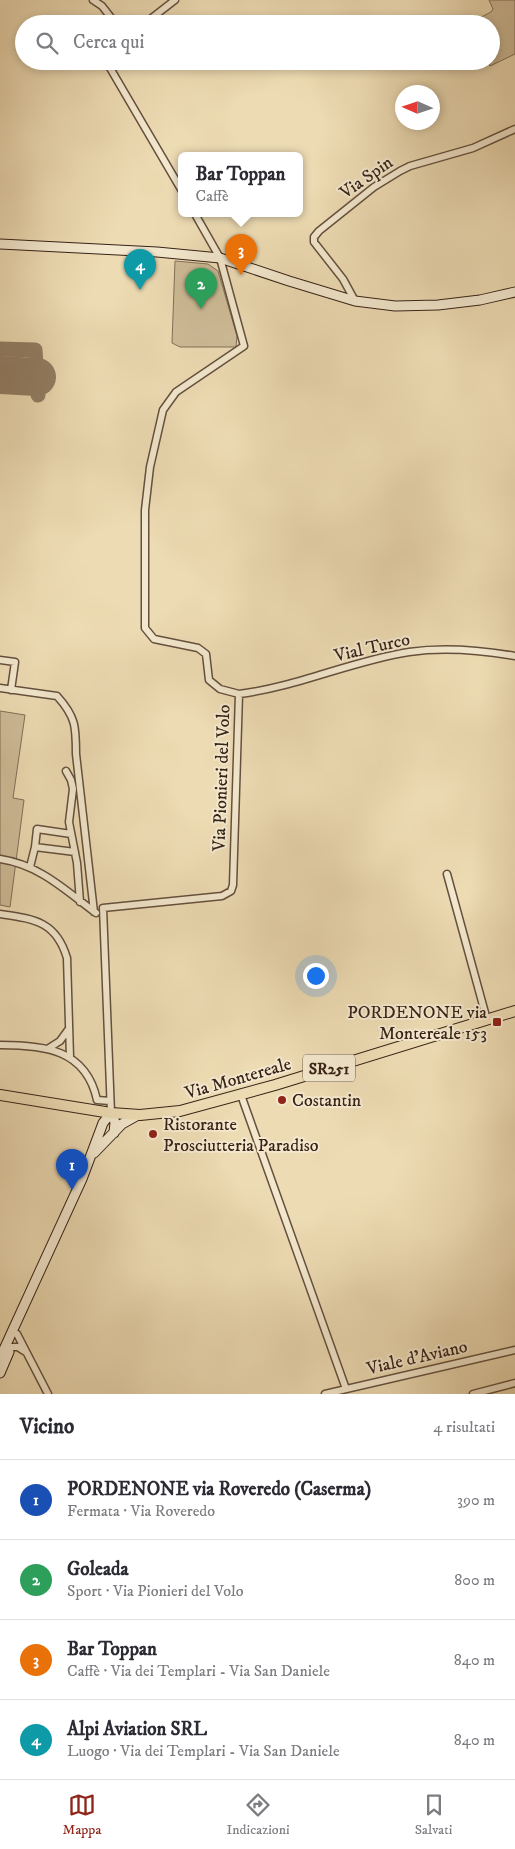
<!DOCTYPE html>
<html lang="it">
<head>
<meta charset="utf-8">
<style>
  :root { --surface:#fff; --page:#f7f7f7; --text:#2b2b33; --muted:#7c7c81; --line:#e1e1e2; --accent:#8f2418 }
  body { margin:0; font-family:"IM FELL DW Pica",serif; background:var(--page); color:var(--text) }
  .compass { position:absolute; left:395px; top:85px; width:45px; height:45px; border-radius:50%; background:var(--surface); box-shadow:0 2px 8px #0003; rotate:273deg }
  .you { position:absolute; left:315px; top:975px; width:18px; height:18px; margin:-12px; border:4px solid #fff; border-radius:50%; background:#1a73e8; box-shadow:0 0 0 8px #1a73e833 }
  .badge { display:grid; place-items:center; width:32px; height:32px; border-radius:50%; background:var(--accent); color:#fff; font-size:16px; font-weight:700 }
  .pin { position:absolute; translate:-50% -41px; filter:drop-shadow(0 1px 2px #0008) }
  .pin::after { content:''; position:absolute; top:26px; width:18px; height:15px; background:inherit; clip-path:polygon(0 0,100% 0,50% 100%) }
  .popup { position:absolute; left:178px; top:152px; width:125px; height:65px; box-sizing:border-box; display:grid; place-content:center; border-radius:8px; background:var(--surface); filter:drop-shadow(0 1px 4px #0005); font-size:16px; white-space:nowrap; color:var(--muted) }
  .popup b { font-size:19px; color:var(--text) }
  .popup::after { content:''; position:absolute; left:50%; top:100%; margin-left:-10px; border:10px solid transparent; border-top-color:var(--surface) }
  .list { margin:0; padding:0; list-style:none }
  h2 { display:flex; justify-content:space-between; align-items:center; height:65px; margin:0; padding:0 20px; font-size:21px }
  h2 small { font-size:16px; font-weight:400; color:var(--muted) }
  .list li { display:grid; grid-template-columns:32px 1fr auto; gap:15px; align-items:center; box-sizing:border-box; height:80px; padding:0 20px; border-top:1px solid var(--line) }
  .list b { display:block; font-size:19px; white-space:nowrap }
  .list p { margin:0; font-size:16px; white-space:nowrap; color:var(--muted) }
  .list em { font-size:16px; font-style:normal; color:var(--muted) }
  .icon { flex:none; width:28px; height:28px; fill:none; stroke:currentColor; stroke-width:2; stroke-linecap:round; stroke-linejoin:round }
  .map { position:relative; flex:none; width:515px; height:1394px; overflow:hidden }
  .search { position:absolute; background:var(--surface); box-shadow:0 2px 8px #0003; left:15px; right:15px; top:15px; height:55px; display:flex; align-items:center; gap:12px; box-sizing:border-box; padding:0 18px; border-radius:28px; color:var(--muted); font-size:19px }
  .sheet { height:385px; background:var(--surface) }
  nav { display:flex; justify-content:space-around; align-items:center; box-sizing:border-box; height:70px; border-top:1px solid var(--line); background:var(--surface); font-size:14px; color:var(--muted) }
  nav a { display:grid; justify-items:center; gap:2px }
  nav .on { color:var(--accent) }
  .map>svg:first-child { display:block }
  .green { fill:#cebc98; stroke:#826f58 }
  .lines { fill:none; stroke-linecap:round; stroke-linejoin:round }
  .taxiway { stroke:#927e65; stroke-width:15 }
  .runway { stroke:#927e65; stroke-width:38 }
  .street-casing { stroke:#64503e; stroke-width:9 }
  .secondary-casing { stroke:#372217; stroke-width:11 }
  .primary-casing { stroke:#372217; stroke-width:12 }
  .street { stroke:#f3e8ce; stroke-width:6 }
  .secondary { stroke:#f3e8ce; stroke-width:9 }
  .primary { stroke:#eddbb3; stroke-width:10 }
  .poi-dot { fill:#8f2418; stroke:#f3e8ce; stroke-width:2 }
  .labels { text-anchor:middle; stroke-width:4; stroke-linejoin:round; paint-order:stroke }
  .shield { fill:#f3e8ce; stroke:#6f5d4e; stroke-width:1 }
  .shield-label { font-size:16px; font-weight:bold; fill:#372217 }
  .street-label { font-size:18px; fill:#372217; stroke:#f3e8ce }
  .poi-label { font-size:18px; fill:#372217; stroke:#f3e8ce; text-anchor:start }
</style>
</head>
<body>
<div class="map">
<svg width="515" height="1394" viewBox="0 0 515 1394">
  <rect width="100%" height="100%" fill="#eddbb3"/>
  <filter id="stains"><feTurbulence type="fractalNoise" baseFrequency=".004" numOctaves="4"/><feColorMatrix values="0 0 0 0 .2 0 0 0 0 .09 0 0 0 0 .02 0 0 0 .5 -.17"/></filter>
  <radialGradient id="worn" r=".72"><stop offset=".6" stop-color="#630" stop-opacity="0"/><stop offset="1" stop-color="#630" stop-opacity=".3"/></radialGradient>
  <path class="green" d="M489,0h26v54l-25,12 -3,-5h4v-37l-21,-1 21,-11 2,-3z
    M175,261l33,3 10,7 19,65 -1,11h-56l-8,-4z
    M0,711l25,4 -12,83 11,2 -14,107 -10,-2z"/>
  <g class="lines">
    <path class="taxiway" d="M0,349l35,1 3,45"/>
    <path class="runway" d="M0,375l37,2"/>
    <g class="street-casing">
      <path id="street" d="M93,0l9,6 14,18
        M144,24l31,-24
        M106,61l76,130
        M355,301l-12,-22 -29,-37v-5l5,-6 55,-44 26,-16 10,-5 63,-18 42,-19
        M0,660l15,2 -4,28
        M0,688l57,8c19,21 19,31 19,58l18,158
        M239,694c58,-7 112,-33 170,-42 35,-5 71,-2 106,4
        M66,771l5,9 2,9 -4,33 8,41 3,39
        M71,834l-34,-5 -2,18 40,5
        M0,859c40,6 65,31 96,54
        M30,867l5,-20
        M447,874l40,146
        M0,914c34,5 56,7 67,44l3,99
        M0,1045c44,0 86,4 97,55l13,1
        M49,1048l11,-7 8,-11
        M241,1095l105,294
        M111,1113l-8,-205 119,-12 9,-5 2,-6 6,-191 -19,-5 -11,-9 -3,-26 -8,-6 -44,-9 -9,-11v-118l5,-43 13,-57 13,-18 68,-46 -24,-88 -25,-44
        M17,1334l31,60
        M6,1353l5,-6h7l6,4
        M325,1394l190,-44
        M473,1394l42,-11"/>
    </g>
    <g class="secondary-casing">
      <path id="secondary" d="M0,244l157,8 63,6 69,23 66,20 40,5 43,-1 42,-5 35,-8
        M94,1153l28,-29 16,-9
        M0,1358l82,-179 21,-56 8,-10 4,9 -1,11
        M0,1373l9,-21"/>
    </g>
    <g class="primary-casing">
      <path id="primary" d="M0,1095l111,18 29,2 40,-4 95,-26 240,-74"/>
    </g>
    <use href="#street" class="street"/>
    <use href="#secondary" class="secondary"/>
    <use href="#primary" class="primary"/>
  </g>
  <g class="poi-dot">
    <rect x="492" y="1017" width="10" height="10" rx="2.5"/>
    <circle cx="282" cy="1100" r="5"/>
    <circle cx="153" cy="1134" r="5"/>
  </g>
  <g class="labels">
    <rect class="shield" x="303" y="1054.5" width="52" height="27" rx="4"/>
    <g class="shield-label">
      <text x="329" y="1074">SR251</text>
    </g>
    <g class="street-label">
      <text transform="translate(366 177) rotate(-35)" y="6">Via Spin</text>
      <text transform="translate(372 647) rotate(-13)" y="6">Vial Turco</text>
      <text transform="translate(221 778) rotate(-88)" y="6">Via Pionieri del Volo</text>
      <text transform="translate(238 1078) rotate(-16)" y="6">Via Montereale</text>
      <text transform="translate(417 1357) rotate(-13)" y="6">Viale d'Aviano</text>
    </g>
    <g class="poi-label">
      <text x="487" y="1018" text-anchor="end">PORDENONE via<tspan x="487" dy="21">Montereale 153</tspan></text>
      <text x="292" y="1106">Costantin</text>
      <text x="163" y="1130">Ristorante<tspan x="163" dy="21">Prosciutteria Paradiso</tspan></text>
    </g>
  </g>
  <rect width="100%" height="100%" filter="url(#stains)"/>
  <rect width="100%" height="100%" fill="url(#worn)"/>
</svg>
<svg class="compass" viewBox="-18 -18 36 36"><path d="M0-13l5 13h-10z" fill="#e53935"/><path d="M0 13l5-13h-10z" fill="#7c7c81"/></svg>
<div class="you"></div>
<div class="pin badge" style="left:72px;top:1190px;background:#1a4fb4">1</div>
<div class="pin badge" style="left:201px;top:309px;background:#2e9e5b">2</div>
<div class="pin badge" style="left:241px;top:275px;background:#e8710a">3</div>
<div class="popup"><b>Bar Toppan</b>Caffè</div>
<div class="pin badge" style="left:140px;top:290px;background:#0f9aa8">4</div>
<div class="search"><svg class="icon" aria-label="search" viewBox="0 0 24 24"><circle cx="10" cy="10" r="6"/><path d="M15 15l6 6"/></svg>Cerca qui</div>
</div>
<section class="sheet">
<h2>Vicino<small>4 risultati</small></h2>
<ul class="list">
<li><span class="badge" style="background:#1a4fb4">1</span><div><b>PORDENONE via Roveredo (Caserma)</b><p>Fermata · Via Roveredo</p></div><em>390 m</em></li>
<li><span class="badge" style="background:#2e9e5b">2</span><div><b>Goleada</b><p>Sport · Via Pionieri del Volo</p></div><em>800 m</em></li>
<li><span class="badge" style="background:#e8710a">3</span><div><b>Bar Toppan</b><p>Caffè · Via dei Templari - Via San Daniele</p></div><em>840 m</em></li>
<li><span class="badge" style="background:#0f9aa8">4</span><div><b>Alpi Aviation SRL</b><p>Luogo · Via dei Templari - Via San Daniele</p></div><em>840 m</em></li>
</ul>
</section>
<nav>
<a class="on"><svg class="icon" aria-label="map" viewBox="0 0 24 24"><path d="M3 6l6-2 6 2 6-2v14l-6 2-6-2-6 2zM9 4v14M15 6v14"/></svg>Mappa</a>
<a><svg class="icon" aria-label="directions" viewBox="0 0 24 24"><path d="M12 3l9 9-9 9-9-9zM9 14v-3h6M13 9l2 2-2 2"/></svg>Indicazioni</a>
<a><svg class="icon" aria-label="saved" viewBox="0 0 24 24"><path d="M7 4h10v16l-5-4-5 4z"/></svg>Salvati</a>
</nav>
</body>
</html>
